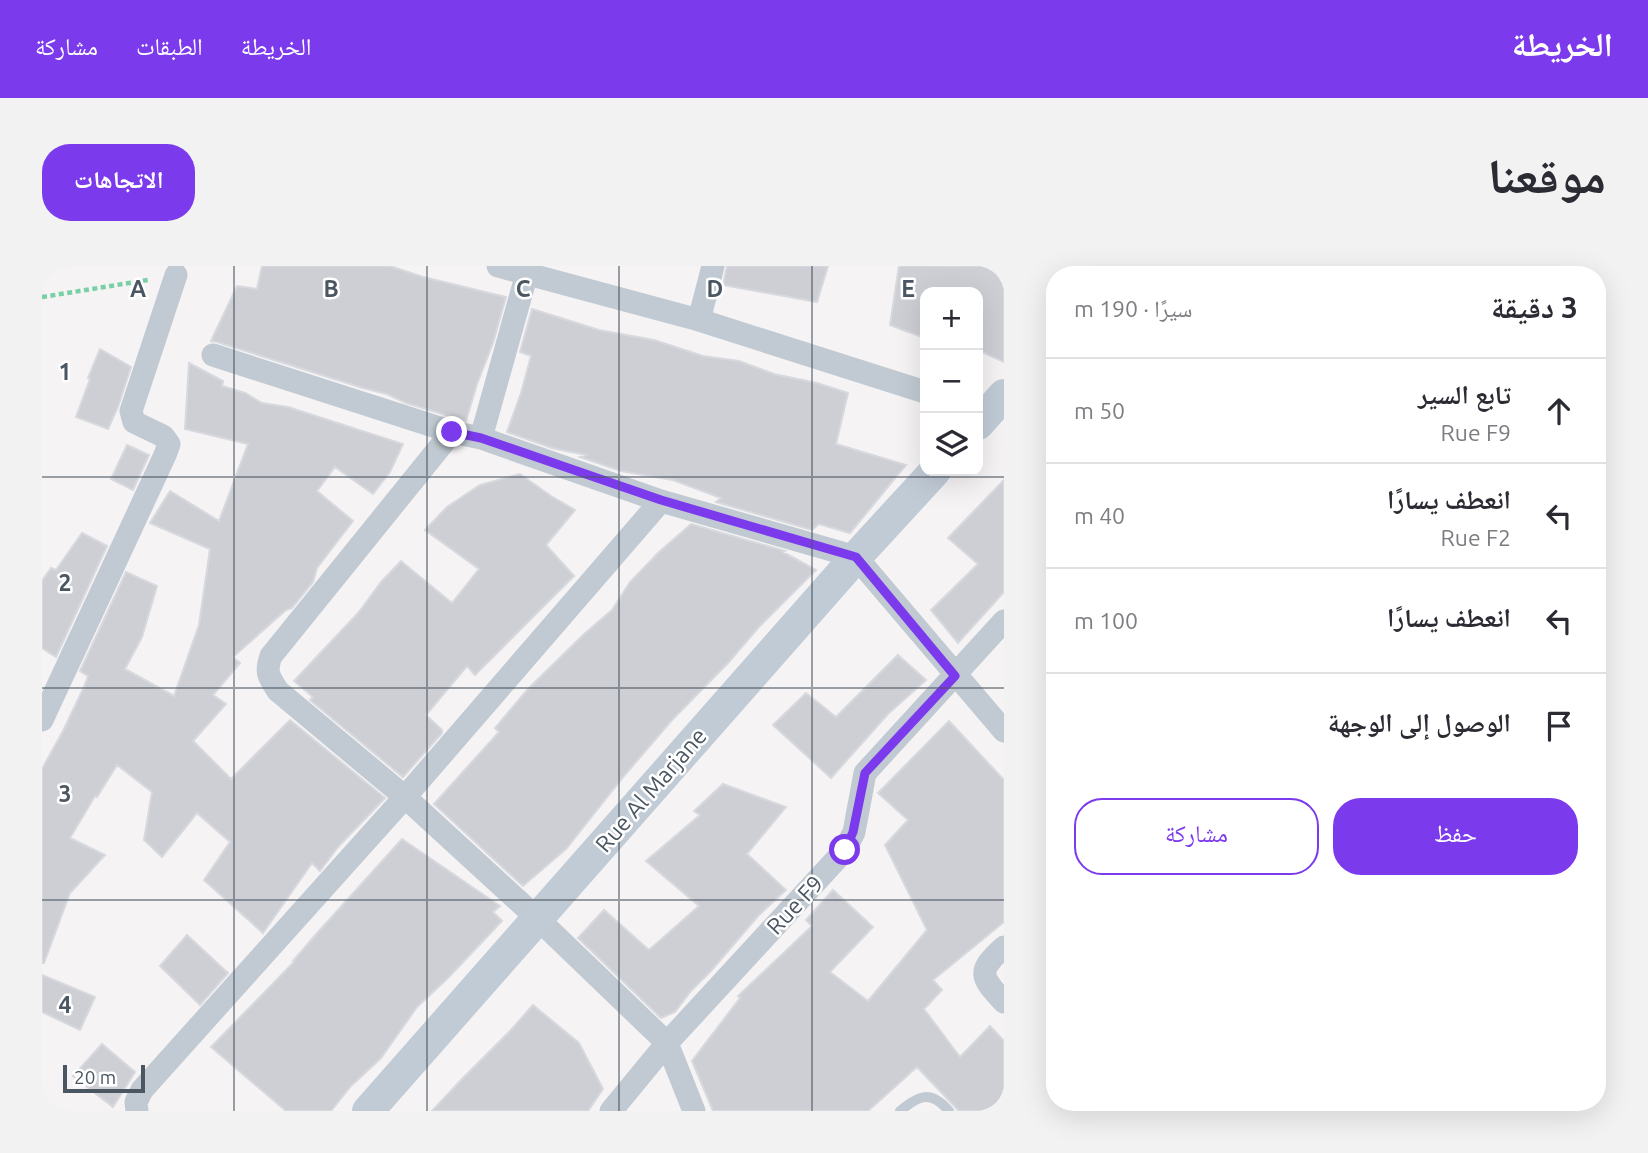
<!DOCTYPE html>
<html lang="ar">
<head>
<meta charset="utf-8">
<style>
  :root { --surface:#fff; --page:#f2f2f3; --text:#2b2b33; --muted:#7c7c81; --line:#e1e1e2; --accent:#7c3aed }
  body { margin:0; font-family:Ubuntu,"Noto Naskh Arabic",sans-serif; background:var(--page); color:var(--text); direction:rtl }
  .controls { position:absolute; right:21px; top:21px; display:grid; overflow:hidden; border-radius:14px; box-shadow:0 7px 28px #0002 }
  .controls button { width:63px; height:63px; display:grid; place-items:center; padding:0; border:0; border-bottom:2px solid var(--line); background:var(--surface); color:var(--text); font:35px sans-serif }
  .scale { position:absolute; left:21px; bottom:18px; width:82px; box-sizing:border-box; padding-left:7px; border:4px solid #4a5661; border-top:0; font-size:19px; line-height:24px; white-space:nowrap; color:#4a5661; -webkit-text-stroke:5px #fff; paint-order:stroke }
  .stop { position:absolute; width:21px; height:21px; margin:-16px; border:5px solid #7c3aed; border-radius:50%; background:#fff }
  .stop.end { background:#7c3aed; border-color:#fff; box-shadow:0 2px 7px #0008 }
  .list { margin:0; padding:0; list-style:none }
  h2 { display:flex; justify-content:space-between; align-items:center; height:91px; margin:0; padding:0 28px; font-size:30px }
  h2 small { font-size:23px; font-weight:400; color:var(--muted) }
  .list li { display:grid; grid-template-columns:46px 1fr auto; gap:21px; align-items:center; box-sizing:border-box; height:105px; padding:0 28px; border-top:2px solid var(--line) }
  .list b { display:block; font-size:26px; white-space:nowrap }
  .list p { margin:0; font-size:23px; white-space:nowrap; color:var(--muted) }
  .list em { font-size:23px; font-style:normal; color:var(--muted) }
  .actions { display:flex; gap:14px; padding:21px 28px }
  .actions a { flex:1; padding:16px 0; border:2px solid var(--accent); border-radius:28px; text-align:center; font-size:24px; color:var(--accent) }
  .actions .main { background:var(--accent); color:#fff }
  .icon { flex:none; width:38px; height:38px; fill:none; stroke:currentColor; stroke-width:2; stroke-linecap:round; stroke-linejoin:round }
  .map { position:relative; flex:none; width:962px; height:845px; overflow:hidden; direction:ltr; border-radius:28px }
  header { display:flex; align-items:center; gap:42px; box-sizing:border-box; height:98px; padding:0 35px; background:var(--accent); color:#fff }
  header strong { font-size:33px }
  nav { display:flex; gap:38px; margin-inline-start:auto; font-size:24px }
  .intro { display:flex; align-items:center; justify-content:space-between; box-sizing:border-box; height:168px; padding:0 42px }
  h1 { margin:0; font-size:49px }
  .button { padding:18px 32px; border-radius:28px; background:var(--accent); color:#fff; font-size:24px; font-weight:700 }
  main { display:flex; gap:42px; padding:0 42px }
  aside { flex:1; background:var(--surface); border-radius:28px; box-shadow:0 7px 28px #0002 }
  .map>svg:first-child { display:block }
  .building { fill:#cdcfd5; stroke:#d7d9de; stroke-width:2 }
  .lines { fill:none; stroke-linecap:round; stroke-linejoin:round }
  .path { stroke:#7ad0a6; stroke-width:4.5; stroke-dasharray:5 3.5; stroke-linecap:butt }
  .lane { stroke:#c1cad2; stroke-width:10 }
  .street { stroke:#c1cad2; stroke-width:23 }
  .secondary { stroke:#c1cbd6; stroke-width:32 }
  .route { stroke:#7c3aed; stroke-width:9 }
  .grid { fill:none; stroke:#4a5661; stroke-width:2; stroke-opacity:0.55 }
  .labels { text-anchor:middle; stroke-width:5; stroke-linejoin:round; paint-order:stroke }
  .street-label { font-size:23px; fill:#4a5661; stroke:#fff }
  .grid-label { font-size:23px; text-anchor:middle; font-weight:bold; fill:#4a5661; stroke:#fff; stroke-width:5; stroke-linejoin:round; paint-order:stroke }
</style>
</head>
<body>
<header>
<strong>الخريطة</strong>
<nav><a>الخريطة</a><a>الطبقات</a><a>مشاركة</a></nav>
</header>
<div class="intro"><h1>موقعنا</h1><a class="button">الاتجاهات</a></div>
<main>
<aside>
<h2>3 دقيقة<small>سيرًا · 190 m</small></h2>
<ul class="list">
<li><svg class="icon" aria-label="ahead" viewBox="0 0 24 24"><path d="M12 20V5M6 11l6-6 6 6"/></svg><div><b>تابع السير</b><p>Rue F9</p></div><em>50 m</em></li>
<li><svg class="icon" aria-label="left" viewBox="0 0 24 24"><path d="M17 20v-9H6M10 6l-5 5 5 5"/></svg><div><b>انعطف يسارًا</b><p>Rue F2</p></div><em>40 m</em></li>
<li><svg class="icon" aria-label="left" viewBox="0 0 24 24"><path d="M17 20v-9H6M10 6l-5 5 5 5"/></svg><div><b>انعطف يسارًا</b></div><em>100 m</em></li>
<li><svg class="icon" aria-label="arrive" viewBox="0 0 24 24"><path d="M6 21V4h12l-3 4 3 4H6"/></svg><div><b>الوصول إلى الوجهة</b></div></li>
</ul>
<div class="actions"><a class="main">حفظ</a><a>مشاركة</a></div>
</aside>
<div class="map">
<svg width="962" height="845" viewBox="0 0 962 845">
  <rect width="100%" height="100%" fill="#f5f3f3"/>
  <path class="building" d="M220,0h128l33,11 83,20 -13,46 -16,41 -11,37 -60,-18 -19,-9 -24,-6 -146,-46 -6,-1 26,-55 20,3z
    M685,0h101l-11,36 -94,-17z
    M857,0h105v96l-26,-12v-58h-53v46l-35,-13z
    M490,43l67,21 55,10 49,16 36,5 35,13 43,9 31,10 -12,51 70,21 -56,68 -31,-9 -7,6 -96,-28 5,-4 -48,-18 -52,-9 -41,-14 6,-2 -34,-7 -45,-16 14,-39 10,-37 -11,-4z
    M58,83l31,18 -13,40 -10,22 -32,-12 14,-38 -2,-1z
    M147,97l34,18 -1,5 23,7 17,10 26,4 115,37 -13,28 -17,22 -38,-27 -18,24 36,30 -36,47 -4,14 -21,26 -6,2 -53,47 7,6 -27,32 13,9 -33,37 38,38 59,-59 95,78 -47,49 -18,24 -8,-8 -49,70 -59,-53 26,-38 -33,-29 -35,44 -18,-17 8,-48 -35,-27 -20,32 -2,-1 -25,42 35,17 -35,38 -26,70h-2v-194l21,-38 21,-44 4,-11 -8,-5 46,-99 31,14 -15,51 -17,32 49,27 25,-71 11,-76 -60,-26 20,-32 49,30 29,-77 -63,-15z
    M85,179l22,10 -16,35 -22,-11z
    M478,208l31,22 24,14 -29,35 28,31 -99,99 -8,-9 -41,49 16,15v3l-39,44 -93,-77 3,-3 -19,-16 65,-69 22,-30 20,-21 51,42 27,-34 -54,-39 22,-23 33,-22z
    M962,214v112l-46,51 -27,-33 47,-46 -30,-26z
    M649,258l94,27 -2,1 33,18 -58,58 -29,34 -57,58 -48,56 -58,73 -43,37 -89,-82 65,-72 -4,-4 33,-39 55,-54 29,-25 18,-28 28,-29z
    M40,267l25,13 -51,111 -14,-9v-67l9,-13 5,2z
    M856,389l28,25 -38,34 -57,64 -58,-53 33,-32 30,24z
    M907,455l55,59v142l-71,58 9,10 -18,19 36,48 30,-31 14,15v70h-45l-42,-44 -49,44h-155l-21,-50 48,-63 -2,-2 74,-70 -6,-6 27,-30 40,37 -43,45 38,29 59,-71 -42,-85 23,-25 -30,-27z
    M681,518l63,23 -39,47 39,36 -27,25 -49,57 -19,19 -16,21 -14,6 -83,-80 26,-28 45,40 50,-44 -53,-45 54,-46 -6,-4z
    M360,573l98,67 -7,6 9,9 -54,57 -31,29 -36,51 -30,28 -20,25h-45l-75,-64 83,-85 -1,-1 26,-30z
    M145,669l41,38 -28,32 -40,-39z
    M0,709l53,22 -15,33 -38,-18z
    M491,739l46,38 24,46 -15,22h-156l30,-32 48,-48z
    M60,778l33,28 -22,35 -40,-31z"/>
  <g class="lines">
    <path class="path" d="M0,31l106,-17"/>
    <path class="lane" d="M858,845c19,-16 31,-21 49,0"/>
    <path class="street" d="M456,0l201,54 226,72
      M657,54l14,-54
      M171,89l239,77 29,6 180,63 195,56 148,174
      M410,166l-181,224c-6,17 -2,21 7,35l127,106 133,122 129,124 27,68
      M439,172l48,-172
      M0,454l123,-265 4,-11 -6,-8 -29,-14 -3,-11 45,-136
      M962,681c-28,25 -23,30 0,55
      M95,845l-1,-9 6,-12 263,-293 256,-296
      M569,845l56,-68 178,-193 9,-18 11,-59 139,-152"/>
    <path class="secondary" d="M936,158l26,-29
      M326,845l488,-554 79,-86"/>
  </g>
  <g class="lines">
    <path class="route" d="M410,166l29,6 180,62 195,57 99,119 -90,97 -12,59 -8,18"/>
  </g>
  <path class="grid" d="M192,0v845M385,0v845M577,0v845M770,0v845M0,211h962M0,422h962M0,634h962"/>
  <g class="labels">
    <g class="street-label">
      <text transform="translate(609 524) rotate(-49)" y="8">Rue Al Marjane</text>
      <text transform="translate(753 639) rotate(-47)" y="8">Rue F9</text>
    </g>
  </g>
  <g class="grid-label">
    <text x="96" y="31">A</text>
    <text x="289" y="31">B</text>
    <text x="481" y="31">C</text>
    <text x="673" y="31">D</text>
    <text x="866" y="31">E</text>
    <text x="23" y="114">1</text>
    <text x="23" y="325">2</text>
    <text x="23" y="536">3</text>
    <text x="23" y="747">4</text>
  </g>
</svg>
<div class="controls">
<button>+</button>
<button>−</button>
<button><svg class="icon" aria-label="layers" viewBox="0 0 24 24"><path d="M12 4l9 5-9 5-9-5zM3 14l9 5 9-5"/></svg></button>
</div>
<div class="scale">20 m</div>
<div class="stop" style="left:803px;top:584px"></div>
<div class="stop end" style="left:410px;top:166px"></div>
</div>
</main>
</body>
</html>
